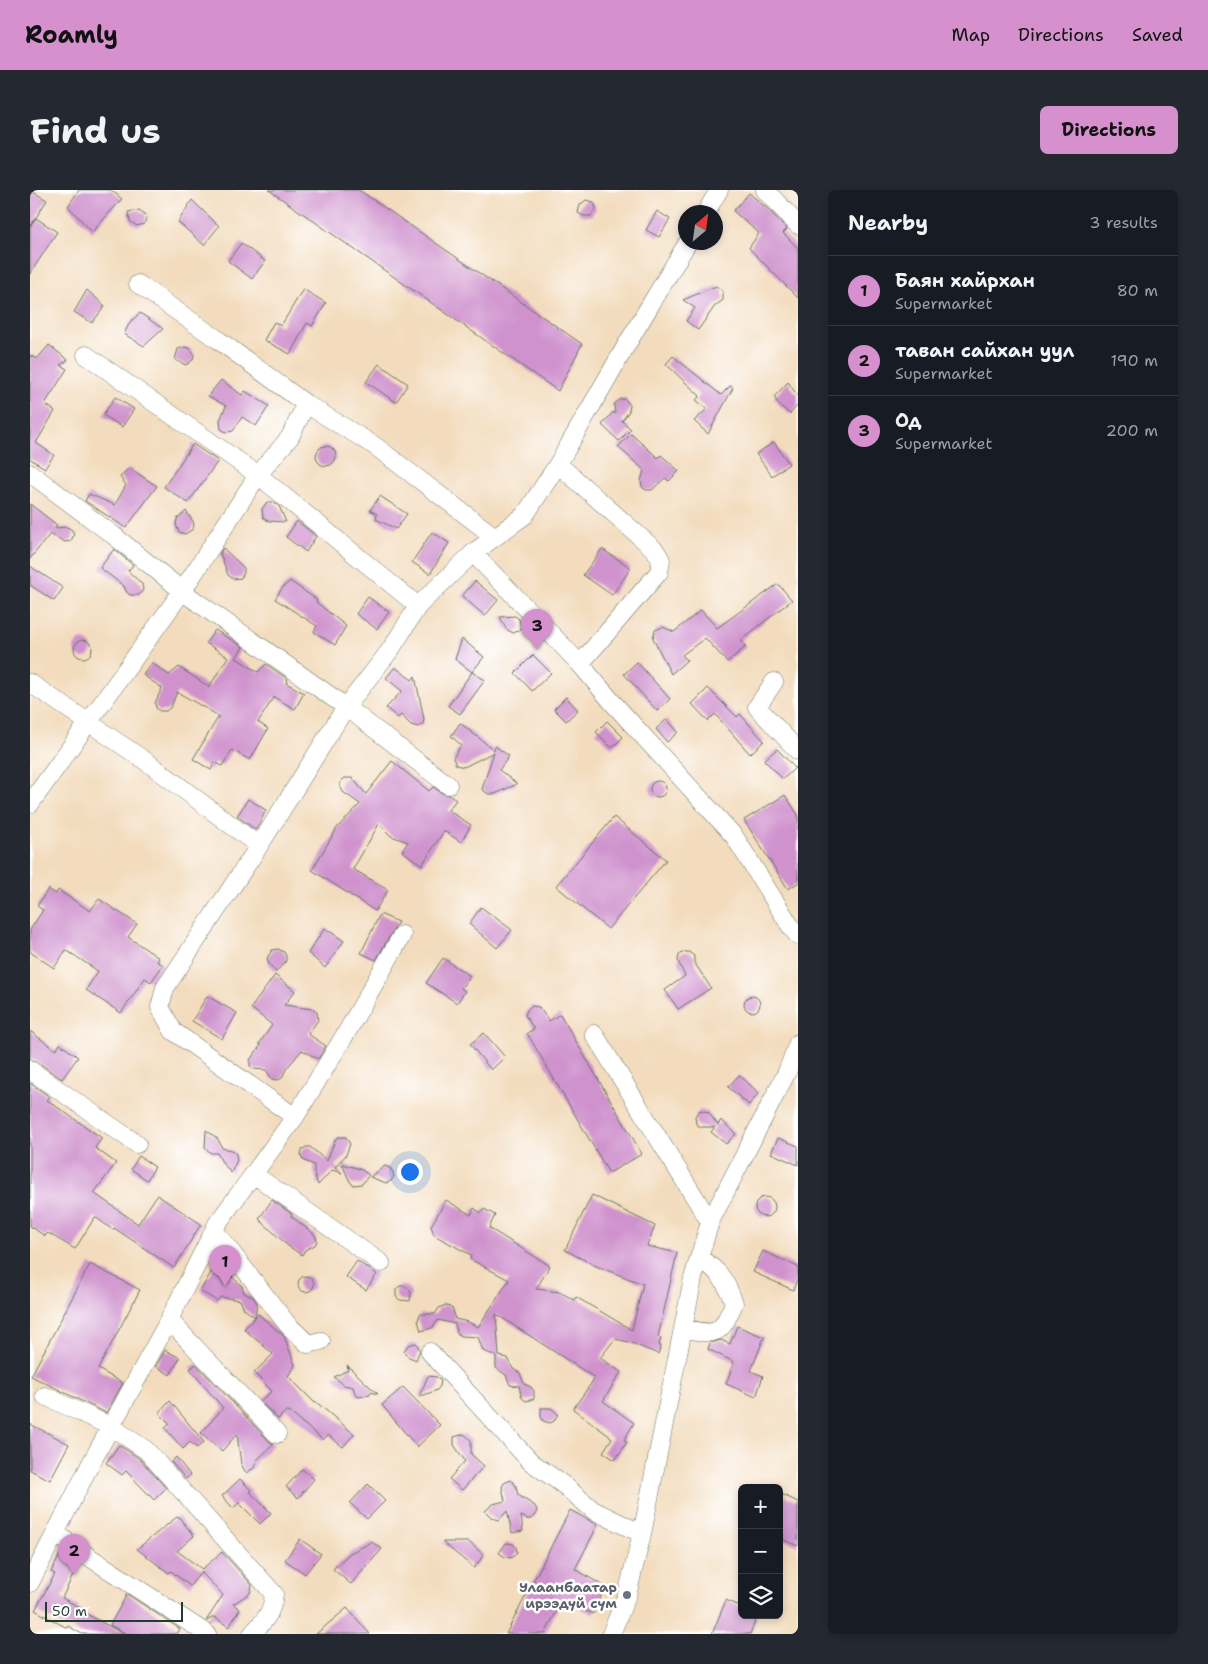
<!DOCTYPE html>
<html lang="en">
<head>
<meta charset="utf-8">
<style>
  :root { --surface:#171b24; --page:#242831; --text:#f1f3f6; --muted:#9ea1a6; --line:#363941; --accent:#d690ce }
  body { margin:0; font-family:"Shantell Sans",sans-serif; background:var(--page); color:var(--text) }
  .controls { position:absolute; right:15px; bottom:15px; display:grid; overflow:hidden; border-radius:8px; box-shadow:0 2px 8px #0003 }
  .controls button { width:45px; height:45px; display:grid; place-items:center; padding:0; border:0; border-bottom:1px solid var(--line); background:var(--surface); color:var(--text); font:25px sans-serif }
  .compass { position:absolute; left:648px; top:15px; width:45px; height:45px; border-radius:50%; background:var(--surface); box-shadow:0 2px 8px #0003; rotate:29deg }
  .scale { position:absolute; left:15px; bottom:12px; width:138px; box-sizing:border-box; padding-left:5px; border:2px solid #1f3d34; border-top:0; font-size:14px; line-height:18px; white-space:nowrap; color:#1f3d34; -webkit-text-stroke:4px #fff; paint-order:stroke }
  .you { position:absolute; left:379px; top:981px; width:18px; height:18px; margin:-12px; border:4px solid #fff; border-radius:50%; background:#1a73e8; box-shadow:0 0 0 8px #1a73e833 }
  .badge { display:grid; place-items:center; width:32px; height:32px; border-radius:50%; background:var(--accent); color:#111; font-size:16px; font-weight:700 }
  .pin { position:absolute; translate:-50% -41px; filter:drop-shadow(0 1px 2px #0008) }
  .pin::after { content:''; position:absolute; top:26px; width:18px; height:15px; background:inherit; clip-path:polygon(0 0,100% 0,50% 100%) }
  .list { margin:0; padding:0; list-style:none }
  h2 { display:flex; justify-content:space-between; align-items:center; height:65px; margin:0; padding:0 20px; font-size:21px }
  h2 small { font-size:16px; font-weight:400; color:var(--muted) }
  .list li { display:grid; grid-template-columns:32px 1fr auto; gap:15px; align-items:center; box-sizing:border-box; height:70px; padding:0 20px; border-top:1px solid var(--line) }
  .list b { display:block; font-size:19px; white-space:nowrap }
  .list p { margin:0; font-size:16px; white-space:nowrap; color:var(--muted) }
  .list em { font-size:16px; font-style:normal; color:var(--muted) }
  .icon { flex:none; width:28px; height:28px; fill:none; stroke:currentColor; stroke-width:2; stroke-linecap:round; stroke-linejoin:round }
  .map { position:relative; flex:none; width:768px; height:1444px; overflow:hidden; border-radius:8px }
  header { display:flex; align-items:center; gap:30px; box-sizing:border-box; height:70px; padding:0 25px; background:var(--accent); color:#111 }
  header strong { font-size:24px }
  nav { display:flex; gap:28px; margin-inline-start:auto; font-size:18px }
  .intro { display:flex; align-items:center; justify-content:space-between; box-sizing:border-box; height:120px; padding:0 30px }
  h1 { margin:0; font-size:35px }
  .button { padding:12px 22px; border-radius:8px; background:var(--accent); color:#111; font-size:18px; font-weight:700 }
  main { display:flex; gap:30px; padding:0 30px }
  aside { flex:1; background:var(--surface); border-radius:8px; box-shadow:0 2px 8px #0003 }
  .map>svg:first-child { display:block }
  .building { fill:#cf92cd }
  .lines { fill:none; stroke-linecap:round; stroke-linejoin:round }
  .minor-casing { stroke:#697564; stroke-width:19 }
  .minor { stroke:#fff; stroke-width:18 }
  .worship-dot { fill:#6b7280; stroke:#fff; stroke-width:2 }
  .labels { text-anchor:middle; stroke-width:5; stroke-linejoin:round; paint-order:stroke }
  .worship-label { font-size:14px; font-weight:bold; fill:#5b616d; stroke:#fff; text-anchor:end }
</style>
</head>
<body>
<header>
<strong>Roamly</strong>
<nav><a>Map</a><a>Directions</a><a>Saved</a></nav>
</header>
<div class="intro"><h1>Find us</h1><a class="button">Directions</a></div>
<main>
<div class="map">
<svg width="768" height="1444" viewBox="0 0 768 1444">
  <rect width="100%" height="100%" fill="#fff"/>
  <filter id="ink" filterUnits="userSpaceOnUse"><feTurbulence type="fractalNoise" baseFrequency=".02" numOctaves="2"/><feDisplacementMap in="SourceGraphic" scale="10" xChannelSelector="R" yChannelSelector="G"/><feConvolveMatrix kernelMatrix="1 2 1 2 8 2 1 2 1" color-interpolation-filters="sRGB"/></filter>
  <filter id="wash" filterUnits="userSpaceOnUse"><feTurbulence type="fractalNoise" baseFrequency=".0096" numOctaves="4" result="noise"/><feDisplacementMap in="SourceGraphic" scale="20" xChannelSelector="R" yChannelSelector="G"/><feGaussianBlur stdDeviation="1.12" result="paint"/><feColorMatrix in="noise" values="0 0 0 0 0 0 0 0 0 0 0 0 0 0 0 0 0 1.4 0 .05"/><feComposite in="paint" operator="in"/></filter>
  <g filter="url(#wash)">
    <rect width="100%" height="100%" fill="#f3dcbd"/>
    <g id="blocks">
      <path class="building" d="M0,0l17,10 -17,27z
        M49,0h32l11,9 -30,33 -24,-26z
        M239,0h90l223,154 -24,47z
        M719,3l20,17 18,19 -4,4 15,15v50l-49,-50 10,-15 -26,-22z
        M162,10l27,26 -15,19 -26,-23z
        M556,10l7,2 2,3 1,4 -5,7h-7l-6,-3 2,-8z
        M109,20l6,4 1,5 -2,5 -7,2 -7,-5 -2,-9z
        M627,21l13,8 -11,18 -13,-7z
        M6,28l21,14 -27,42v-47z
        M211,53l24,18 -13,18 -24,-18z
        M686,96l7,5v9l-8,6 -17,24 -12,-9 9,-13 -12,-8z
        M273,99l23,14 -14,23 -5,-3 -17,31 -26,-14 10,-18 7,4z
        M57,100l18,16 -13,17 -18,-11z
        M110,123l23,16 -19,17 -20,-12 6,-12z
        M19,155l19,15 -8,5 7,4 -22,35 10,7 -19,32 18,12 -9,13 -15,-9v-104l7,4z
        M155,157l6,2 3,5 -1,6 -7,5 -11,-5 3,-11z
        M643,166l48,39 9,-9 3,2 -25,46 -14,-13 13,-12 -11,-9 4,-4 -34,-32z
        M349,174l29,20 -12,18 -30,-20z
        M191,190l21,15 3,-4 24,15 -13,20 -14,-9 -9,14 -7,1 -5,-3 -1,-9 6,-14 -18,-10z
        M758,192l6,9 4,3v11l-8,9 -11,-9 -5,-8z
        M85,207l19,12 -12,18 -19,-12z
        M590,209h5l5,6 -1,6 -7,10 9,8 -12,12 -17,-16 11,-13 2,2 -1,-10z
        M601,244l27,24 3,-3 18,16 -10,10 -4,-3 -13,12h-6l-4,-3 -1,-6 3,-11 -26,-23z
        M744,252l15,22 -17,12 -16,-22z
        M163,254l25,17 -30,42 -24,-16z
        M286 266a10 10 0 1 1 20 0a10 10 0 1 1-20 0Z
        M99,278l28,18 -31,42 -41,-27 4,-7 26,11 11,-20 -6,-8z
        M350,306l27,18 -11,15 -20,-10 1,-5 -7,-4z
        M237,312h6l6,4 7,16 -18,-1 -5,-4 -1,-8z
        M0,314l27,21 -2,3 12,-1 5,3 2,4 -3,7 -6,1 -15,-8 -20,25z
        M156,321l8,12 -1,6 -8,5 -6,-2 -3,-7 1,-6z
        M267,331l19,15 -10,16 -20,-15z
        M402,342l17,11 -19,31 -18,-12z
        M193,358l21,20v5l-3,5 -8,1 -5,-4 -8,-22z
        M84,359l19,16 -5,6 14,13 1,6 -4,5h-9l-4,-4 -2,-5 -24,-18z
        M572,359l29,19 -19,27 -29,-20z
        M0,376l33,22 -9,13 -24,-16z
        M260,391l27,19 -1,2 30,24 -11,19 -21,-13 3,-6 -42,-27 8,-12z
        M445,391l23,19 -13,16 -23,-20z
        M748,394l14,16 -51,40 5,7 -19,15 -22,-24 -23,17 5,5 -16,14 -18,-36 2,-8 8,-3 11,5 27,-22 16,18z
        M338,407l21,15 -12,17 -21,-15z
        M485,426l4,3 2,8 -3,4 -5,2 -7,-4 -6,-12z
        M185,440l28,17 -7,11 22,14 8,-8 22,15 -2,4 18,10 -9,16 -21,-12 -16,25 10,7 -18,31 -18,-10 -10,16 -7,-4 -4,8 -18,-11 26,-43 -42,-24 -6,15 -5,4h-6l-4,-3 -1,-5 7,-15 -19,-13 9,-12 17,12 10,-8 30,20 19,-30 -22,-14z
        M432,449l22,18 -12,15 -17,-13z
        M44 459a9 9 0 1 1 18 0a9 9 0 1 1-18 0Z
        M503,465l18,18 -19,18 -17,-18z
        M607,472l33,37 -13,12 -33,-37z
        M365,477l17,13 3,-4 9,43 -1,5 -5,3 -7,-2 -10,-10 -3,3 -12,-10 16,-17 -16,-13z
        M442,482l13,8 -25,34 -12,-8z
        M678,498l29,29 3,-3 24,27 -14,13 -35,-40 -7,7 -16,-17z
        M536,507l12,13 -12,11 -12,-12z
        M637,529l11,13 -11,10 -11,-13z
        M577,531l16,16 -11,11 -16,-16z
        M430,533l34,27 1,-4 14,10 -10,14 18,14 -22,10h-7l-6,-5 12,-37 -30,15 -8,-2 -3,-7 8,-13 -10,-9z
        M747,559l18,19 -12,11 -19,-19z
        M362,571l37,30 4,-4 9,6 7,2 7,5 -8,10 23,15 -10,17 -17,-11 -22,34 -20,-14 6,-9 -17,-6 -12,-12 -26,45 35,21 -13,21 -63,-41 25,-42 23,-24 -17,-12 -3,-6 1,-5 4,-3h7l14,16z
        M620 599a8 8 0 1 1 16 0a8 8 0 1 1-16 0Z
        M755,605l13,20v68l-10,6 -44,-69z
        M218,609l18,11 -10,20 -19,-14z
        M584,627l52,43 -58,69 -52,-43z
        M18,699l8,5 2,-4 32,21 9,-12 38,25 -9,13 31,21 -2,3 6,4 -12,17 -6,-4 -24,35 -35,-23 12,-19 -32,-21 -12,18 -24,-16v-22l13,-20 -6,-4z
        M451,717l31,23 -15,18 -28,-24z
        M350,724l18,8 -22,38 -15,-7z
        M295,738l19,13 -19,27 -17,-15z
        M248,759l6,3 2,4v5l-10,11 -7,-8 -2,-6 5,-8z
        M654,762h5l5,4v6l17,26 -33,21 -13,-19 20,-14 -7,-15 1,-6z
        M413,768l27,18 -9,12 4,3 -8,12 -31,-20z
        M245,785l20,16 -11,14 28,4 5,3 1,8 -10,14 18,12 -8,13 -16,-9 -16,19 -4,9 -4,2 -6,-1 -6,-9 -12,-1 -4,-3v-6l11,-15 -2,-1 13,-19 -21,-17z
        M714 814a8 8 0 1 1 16 0a8 8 0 1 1-16 0Z
        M177,806l30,17 -15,26 -30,-18z
        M501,816l8,1 10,14 11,-7 82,140 -33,19 -82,-140 7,-4 -9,-14 2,-5z
        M0,841l26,19 4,-6 18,13 -16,22 -26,-18 -6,-1z
        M454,843l21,24 -14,13 -21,-26z
        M709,885l20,18 -10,12 -21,-18z
        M0,893l20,14 -3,3 55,38 -7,10 21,15 -22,30 44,31 19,-29 44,29 -27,44 -60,-40 -1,2 -18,-13 -20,32 -27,-16 -3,3 -15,-10z
        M670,920l8,2 10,13 3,-5 15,14 -10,10 -15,-12 4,-5h-14l-5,-3 -1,-8z
        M176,940l12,9 4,9 10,2 4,4 1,6 -6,13 -9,-11 -5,-9h-6l-6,-5z
        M308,947h8l4,7 -4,11 -11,12 7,6 -10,-3 -14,15 -4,-12v-8l-11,-5 -2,-5 1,-5 4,-3h4l17,14 8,-21z
        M748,948l20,8v19l-27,-12z
        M109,966l16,11 -8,13 -16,-11z
        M312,974l18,5 9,6 -7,9 -8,1 -4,-3z
        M355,976l5,2 3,4 1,5 -3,4 -5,2 -16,-6z
        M562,1005l63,31 -8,20 30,7 -19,84 3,1 -2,7 2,1 -3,8 -29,-12 -14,-3 -15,19 21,14 -18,29 31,22 -10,17 3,2 -12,18 -12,-8 9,-14 -39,-29 22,-31 -99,-64 3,42 9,2 5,11 7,4 4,11 7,3 3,4v8l-8,2 -4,-3 -3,-12 -9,-1 -4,-10 -10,-7v-12l-13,-5 -5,-14 -17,-1 -4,-3 -2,-9 -17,-4 -6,8 -11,3 -3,-11 2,-6h15l4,-6 7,-3 7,4 2,10 13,3 10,5 31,-47 -39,-21 1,-4 -37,-20 -3,-9 15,-26 25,15 3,-7 7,5 3,-4 11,6 -6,13 61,38 -14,23 24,3 14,8 2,-3 56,33 11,-46 -47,-18 -31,-16z
        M725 1017a10 10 0 1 1 20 0a10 10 0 1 1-20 0Z
        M242,1010l20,14 -1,2 24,19 2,6 -2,4 -10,5 -3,5 -14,-9 -29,-27z
        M733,1061l35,16v11l-5,12 -40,-18z
        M188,1071l12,7 4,5 -2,4 10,9 2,7 9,4 4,6 -2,14 -11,-8 -4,-9 -20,-3 -3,4 -17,-10z
        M327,1071l20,13 -11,16 -20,-13z
        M60,1074l50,26 -42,79 25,14 -17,30 -75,-37z
        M268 1094a8 8 0 1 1 16 0a8 8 0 1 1-16 0Z
        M370,1096h5l4,3 2,4 -1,8 -10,-1 -4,-3v-8z
        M228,1124l26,22 11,29 -7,11 27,27 1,-1 38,32 -11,13 -15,-12 -5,5 -36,-30 -9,9 -18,-18 12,-10 -18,-18 19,-19 -29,-25z
        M707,1136l27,11 -13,34 12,5 -7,21 -30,-13 8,-22 -26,-13 2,-6 11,-3 9,4z
        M386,1153l4,7 -4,10 -9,-4 -3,-5 4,-6z
        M135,1160l15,8 -10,17 -14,-9z
        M166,1174l73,77 5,3 -17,16 -3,8 -8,5 -5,-9 -4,-30 -15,17 -21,-18 22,-25 -33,-39z
        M317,1175l21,20 10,9 -8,-2v3l-12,2 -3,-4 -2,-6 -9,-2 -10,-8 14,-7z
        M398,1186l9,1 4,4 -1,5 -3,4 -18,7z
        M373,1197l37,38 -23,22 -35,-42z
        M140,1211l34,41 -7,6 -7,-6 -7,7 -18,-21 5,-4 -11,-11z
        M511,1218h10l7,6 -4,7 -4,2 -7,-2 -2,-4z
        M0,1234l39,20 -19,36 -20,-10z
        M434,1244l7,6v14l13,12 -22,24 -13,-11 16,-18 -11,-16v-8z
        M89,1255l20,13 27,30 -12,12 -28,-29 -4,4 -16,-12z
        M146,1267l14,18 -4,4 -15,-17z
        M272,1279l12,10 -16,19 -12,-11z
        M210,1289l12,12 -2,1 21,21 -11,11 -21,-21 -6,5 -11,-12z
        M481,1290l5,6 2,9 17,11 2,4 -1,5 -4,4h-5l-6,-3 2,15 -11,2 -5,-22 -8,9 -7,-2 -7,-7 8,-7 12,-3 -3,-14 2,-4z
        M338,1294l17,17 -18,18 -17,-16z
        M749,1303l19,9v44l-19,-8z
        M540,1320l28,15 -23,44 30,18 -12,27 -31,-14 -17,34h-39z
        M148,1326l16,20 -17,15 25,18 20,-17 30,33 -2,8 -17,11 7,5 -11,18 -15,-10 -8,4 17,-26 -22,-23 -11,14 -19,-15 -2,2 -32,-24z
        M270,1349l21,15 -16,20 -20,-14z
        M342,1352l10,7 -31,35 -18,-15 17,-16z
        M412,1352h27l15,13 -10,13z
        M476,1353l7,1 3,3 1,5 -5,6 -7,-1 -6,-4z
        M32,1361l17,12 -17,35 17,9 -2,2 47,25h-42l-14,-8 -1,2 -32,-18 20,-36 -4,-2z
        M97,1404l53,35 -3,5h-50l-17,-9z
        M696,1410l16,7v8h16l-8,19h-38z
        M317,1418l23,26h-54z"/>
    </g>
  </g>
  <g filter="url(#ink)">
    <use href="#blocks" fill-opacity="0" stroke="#697564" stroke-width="1"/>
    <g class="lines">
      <g class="minor-casing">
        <path id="minor" d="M735,0l33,35
          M676,22l13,-22
          M658,52l-61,102 -69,120 -33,51 -52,38 107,111 33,39 121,133 57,91 7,9
          M56,165l172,120 160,131
          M276,214l69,42 120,91
          M528,274l97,86 6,10 -2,12 -79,92
          M0,283l83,62 77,62 156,110 102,78
          M744,492l-17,25 41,44
          M0,493l117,79 112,84
          M0,614l153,-214 75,-115 32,-38 16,-33 -89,-65 -79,-55
          M564,844l116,188
          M0,880l107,74
          M265,927l-122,-86 -13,-24 5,-19 94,-142 87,-139 45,-58 27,-43 55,-53
          M223,984l128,89
          M184,1040l74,95 20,19 13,-3
          M139,1130l108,114
          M653,1138c35,8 37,8 51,-25 -8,-22 -15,-33 -35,-45
          M400,1162l101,110 34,24 28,24 49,24
          M15,1206l67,31 34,23 128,144c-2,19 -9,26 -22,40
          M26,1343l15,12 136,89
          M0,1393l60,-118 79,-145 48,-96 78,-107 53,-87 54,-95
          M581,1444l16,-39 15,-61 51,-256 17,-56 77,-150 11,-29"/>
      </g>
      <use href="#minor" class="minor"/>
    </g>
  </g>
  <circle class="worship-dot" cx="597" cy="1405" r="5"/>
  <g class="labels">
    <g class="worship-label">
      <text x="587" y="1402">Улаанбаатар<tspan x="587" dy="16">ирээдүй сүм</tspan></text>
    </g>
  </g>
</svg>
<div class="controls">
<button>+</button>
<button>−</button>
<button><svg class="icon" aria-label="layers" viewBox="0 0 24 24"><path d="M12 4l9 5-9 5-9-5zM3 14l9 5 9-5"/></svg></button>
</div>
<svg class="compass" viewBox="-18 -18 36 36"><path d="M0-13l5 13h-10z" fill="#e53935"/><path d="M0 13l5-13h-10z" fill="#9ea1a6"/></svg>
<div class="scale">50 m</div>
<div class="you"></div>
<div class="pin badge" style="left:195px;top:1096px">1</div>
<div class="pin badge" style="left:44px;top:1385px">2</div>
<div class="pin badge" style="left:507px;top:460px">3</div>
</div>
<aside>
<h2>Nearby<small>3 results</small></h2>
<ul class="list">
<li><span class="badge">1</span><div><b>Баян хайрхан</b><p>Supermarket</p></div><em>80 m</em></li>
<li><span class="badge">2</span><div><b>таван сайхан уул</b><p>Supermarket</p></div><em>190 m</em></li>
<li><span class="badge">3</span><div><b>Од</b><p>Supermarket</p></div><em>200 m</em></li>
</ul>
</aside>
</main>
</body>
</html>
